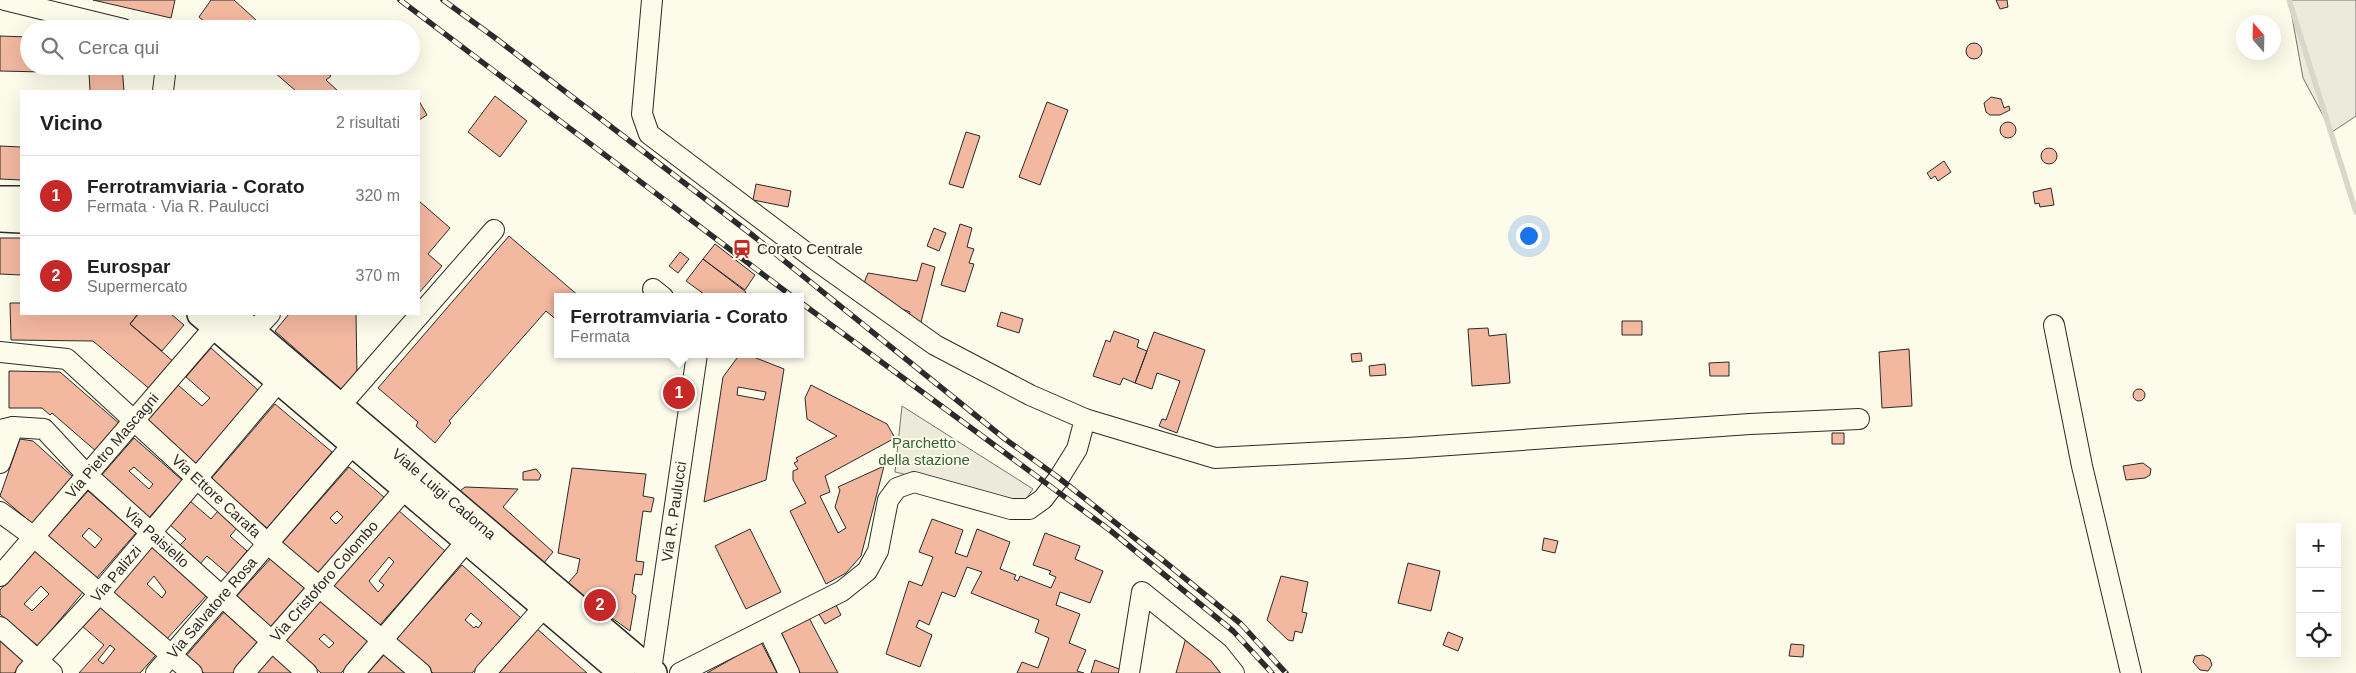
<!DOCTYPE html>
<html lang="it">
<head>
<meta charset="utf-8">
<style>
  :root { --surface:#fff; --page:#f6f6f6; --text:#222; --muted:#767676; --line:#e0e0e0; --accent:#c62828 }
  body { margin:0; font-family:Helvetica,sans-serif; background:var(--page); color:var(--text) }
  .controls { position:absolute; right:15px; bottom:15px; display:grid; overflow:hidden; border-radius:0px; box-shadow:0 5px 20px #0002 }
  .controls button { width:45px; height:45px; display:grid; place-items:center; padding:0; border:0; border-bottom:1px solid var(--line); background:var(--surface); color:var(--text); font:25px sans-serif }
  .compass { position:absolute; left:2236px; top:15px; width:45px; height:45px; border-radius:50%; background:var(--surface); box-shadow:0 5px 20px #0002; rotate:340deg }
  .you { position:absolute; left:1528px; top:235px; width:18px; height:18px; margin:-12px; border:4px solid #fff; border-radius:50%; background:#1a73e8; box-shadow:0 0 0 8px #1a73e833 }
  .badge { display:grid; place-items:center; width:32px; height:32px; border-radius:50%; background:var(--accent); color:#fff; font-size:16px; font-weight:700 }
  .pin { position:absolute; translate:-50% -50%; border:2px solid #fff; box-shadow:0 1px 5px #0006 }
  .popup { position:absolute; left:554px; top:293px; width:250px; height:65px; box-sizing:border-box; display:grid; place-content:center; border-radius:0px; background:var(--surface); filter:drop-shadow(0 1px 4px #0005); font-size:16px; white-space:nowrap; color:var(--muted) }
  .popup b { font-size:19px; color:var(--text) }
  .popup::after { content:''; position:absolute; left:50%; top:100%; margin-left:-10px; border:10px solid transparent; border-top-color:var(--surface) }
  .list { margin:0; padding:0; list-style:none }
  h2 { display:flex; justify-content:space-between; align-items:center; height:65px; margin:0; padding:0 20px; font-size:21px }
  h2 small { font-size:16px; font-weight:400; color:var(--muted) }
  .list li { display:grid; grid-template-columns:32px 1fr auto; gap:15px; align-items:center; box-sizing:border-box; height:80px; padding:0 20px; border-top:1px solid var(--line) }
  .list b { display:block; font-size:19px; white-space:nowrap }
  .list p { margin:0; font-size:16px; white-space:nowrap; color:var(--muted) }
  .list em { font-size:16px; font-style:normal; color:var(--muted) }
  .icon { flex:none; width:28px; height:28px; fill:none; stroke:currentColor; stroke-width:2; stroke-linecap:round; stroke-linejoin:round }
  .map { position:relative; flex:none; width:2356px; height:673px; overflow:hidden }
  .search { position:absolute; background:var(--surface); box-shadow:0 5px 20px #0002; left:20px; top:20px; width:400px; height:55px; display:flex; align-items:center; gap:12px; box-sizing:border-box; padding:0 18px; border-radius:28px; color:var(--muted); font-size:19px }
  .panel { position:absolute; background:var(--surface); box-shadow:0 5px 20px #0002; left:20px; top:90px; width:400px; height:225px; border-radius:0px }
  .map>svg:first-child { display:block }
  .green { fill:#ecebdb; stroke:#74746e }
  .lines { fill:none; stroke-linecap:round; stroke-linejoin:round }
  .stream { stroke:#d8d7c9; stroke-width:5.5 }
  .building { fill:#f2b8a0; stroke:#2b2b2b; fill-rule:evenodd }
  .minor-casing { stroke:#2b2b2b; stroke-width:22 }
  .major-casing { stroke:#2b2b2b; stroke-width:28 }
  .minor { stroke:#fdfbea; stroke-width:20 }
  .major { stroke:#fdfbea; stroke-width:25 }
  .rail-casing { stroke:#2b2b2b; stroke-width:5.5 }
  .rail { stroke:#fdfbea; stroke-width:4; stroke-dasharray:11; stroke-linecap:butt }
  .labels { text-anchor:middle; stroke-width:4; stroke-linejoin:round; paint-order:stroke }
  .poi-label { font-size:15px; fill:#2b2b2b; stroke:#fdfbea; text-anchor:start }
  .park-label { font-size:15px; fill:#34623c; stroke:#fdfbea }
  .street-label { font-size:15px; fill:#2b2b2b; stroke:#fdfbea }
</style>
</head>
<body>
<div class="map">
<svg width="2356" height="673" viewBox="0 0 2356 673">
  <rect width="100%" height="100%" fill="#fdfbea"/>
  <path class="green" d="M2289,0h67v116l-24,16 -29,-54z
    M902,406l131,83 -10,14 -128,-31z"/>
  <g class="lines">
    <path class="stream" d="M2289,0l67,212"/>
  </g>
  <path class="building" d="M93,0h82l-4,18z
    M211,0h23l32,29h-53l-14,-12z
    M1996,0h11l1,7 -8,2z
    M0,36l29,1v29h93l2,25h-34l-1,-18 -89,-2z
    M1966 51a8 8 0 1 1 16 0a8 8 0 1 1-16 0Z
    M267,66h53l11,10 -5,4 12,11h-42z
    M495,96l32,25 -27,36 -32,-25z
    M1991,97l10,2 3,9 5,-2 1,4 -10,5h-10l-4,-3 -2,-9z
    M419,101l8,14 -8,5z
    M1047,102l21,8 -28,75 -21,-8z
    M2000 130a8 8 0 1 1 16 0a8 8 0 1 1-16 0Z
    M966,132l14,4 -17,52 -14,-4z
    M0,146l21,1v33l-21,-1z
    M2041 156a8 8 0 1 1 16 0a8 8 0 1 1-16 0Z
    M1944,161l7,11 -13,9 -3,-5 -4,3 -4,-6z
    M756,184l35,7 -3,16 -35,-7z
    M2051,188l3,17 -14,2 -1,-4 -4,1 -2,-12z
    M419,201l31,27 -22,26 14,12 -23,27z
    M960,224l12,4 -5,19 7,2 -5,14 5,1 -9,28 -24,-7z
    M934,228l12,5 -7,18 -12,-5z
    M509,236l71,61h-22v24l-12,-10 -97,110 2,2 -16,20 -19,-17 2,-4 -40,-34z
    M0,238h21v37l-21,-1z
    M715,244l40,31 -10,15 -42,-31z
    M680,252l9,7 -11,14 -9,-7z
    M703,259l43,33 -4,5h-34l-22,-16z
    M922,263l13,4 -16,63 -12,-7 3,-11 -35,-13 -13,-11 6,-15 49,8z
    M10,303h11v11h117l-8,10 45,39 -23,28 -59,-50 -82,-1z
    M1001,312l22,7 -4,14 -22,-7z
    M138,314h33l13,11 -22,26 -32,-27z
    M289,314h67l1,61 -14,16 -68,-60z
    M1622,321h20v14h-20z
    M1488,328l1,8 17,-2 4,49 -38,3 -4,-57z
    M1114,331l25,9 -2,7 10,4 -12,32 -12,-5 -3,7 -27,-9 13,-36 4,2z
    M1154,332l51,18 -28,83 -18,-7 3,-7 4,1 14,-39 -23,-8 -5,16 -17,-6z
    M211,348l48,43 -64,73 -48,-43 31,-36 24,21 8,-8 -24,-21z
    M1909,349l3,57 -30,2 -3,-56z
    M1361,353l1,8 -10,1 -1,-8z
    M740,354h6l38,15 -18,111 -62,22 19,-125zM738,387l28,5 -2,8 -27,-5z
    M1729,362v14h-19l-1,-13z
    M1385,364l1,11 -16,1 -1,-10z
    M9,371l51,1 61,53 -24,27 -45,-39 -2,2 -8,-7h-33z
    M811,385l76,39 8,14 -70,38 5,16 -10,4 18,37 8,-5 -11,-21 5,-17 -2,-3 46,-21 -23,90 -15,17 -20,11 -36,-73 16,-8 -13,-23v-9l5,-2 -4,-6 4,-2 -2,-3 41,-22 -30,-17 -2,-21z
    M2133 395a6 6 0 1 1 12 0a6 6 0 1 1-12 0Z
    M275,404l57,48 -65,76 -57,-48z
    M1832,433h12v11h-12z
    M134,438l48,42 -34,39 -48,-42zM134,467l19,17 -4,5 -20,-18z
    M20,439l13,2 41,37 -40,47 -34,-29z
    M2143,463l8,6 -1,6 -5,3 -19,2 -3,-14z
    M349,467l36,31 -67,76 -36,-31zM337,511l6,6 -7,7 -6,-6z
    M572,468l74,6 -3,22 11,2 -3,14 -8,-1 -7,50 8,1 -2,13 -7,-1 -3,19 4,3 -6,35 -50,-36 -12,-12 9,-10 3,-14 -22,-6z
    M536,469l5,6 -2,5h-16v-8z
    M465,487l53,2 -15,18 50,45 -10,12 -83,-73z
    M88,491l48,42 -41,47 -48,-43zM89,528l13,11 -7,9 -13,-12z
    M190,501l21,18 7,-8 19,17 -7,8 17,15 -19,23 -21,-18 -7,8 -21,-18 7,-7 -17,-15z
    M398,510l47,41 -66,75 -47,-41zM389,557l5,5 -15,19 5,4 -6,7 -9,-11z
    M932,519l31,11 -8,23 12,4 10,-28 33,13 -10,27 16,6 -2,4 4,2 2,-5 31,12 5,-11 -7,-3 2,-3 -18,-6 12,-32 35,13 -5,13 28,12 -13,32 -30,-11 -4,13 24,9 -11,29 17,7 -9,21 7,2h-67l5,-11 16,6 11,-30 -14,-6 4,-12 -68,-27 11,-21 -15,-5 -12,30 -13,-5 -13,33 -10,-5 -3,7 16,8 -12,32 -34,-13 23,-73 13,5 11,-29 -14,-5z
    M750,529l31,63 -35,17 -31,-63z
    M1544,538l14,3 -3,12 -13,-3z
    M152,547l55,48 -41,45 -54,-48zM154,576l12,16 -4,6 -15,-14z
    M34,550l50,41 -46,55 -38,-32v-24zM41,586l8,8 -17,17 -8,-7z
    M272,557l34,31 -36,41 -35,-31z
    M1408,563l32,8 -9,40 -33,-8z
    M462,565l59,53 -49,55h-39l-37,-34zM471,613l11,10 -4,5 -2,-2 -2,2 -9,-8z
    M1281,576l27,6 -6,30 5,1 -5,20 -7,-2 -2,10 -5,-1 -21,-20z
    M322,599l47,43 -28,31h-20l-36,-33zM324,634l10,9 -5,5 -10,-9z
    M834,601l7,14 -16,9 -8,-13z
    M99,606l57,49 -16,18h-61l25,-28 -22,-19zM110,645l5,4 -12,15 -5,-4z
    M224,612l36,30 -27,31h-29l-19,-16z
    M808,616l30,57h-38l-20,-43z
    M536,628l51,45h-90z
    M1448,632l15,6 -5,13 -15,-6z
    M1187,634l38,39h-49z
    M0,638l25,23 -11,12h-14z
    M761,642l16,31h-70z
    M1791,644l13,1 -1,12 -14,-1z
    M273,654l21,19h-37z
    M384,655l21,18h-37z
    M2203,655l7,4 2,6 -4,6 -8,-1 -7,-8 2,-6z
    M1095,660l35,13h-39z"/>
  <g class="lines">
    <g class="minor-casing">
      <g id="minor">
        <path d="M5,0l118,29"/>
        <path d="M652,0l-10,114 7,20 168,127 118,84 95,50 55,24 -8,30 -18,29 -16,21 -14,10h-18l-97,-27 -17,6 -9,12 -10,51 -11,20 -25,20 -162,82"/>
        <path d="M163,91l3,-25"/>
        <path d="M653,289l10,8"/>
        <path d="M2054,325l28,141 49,207"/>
        <path d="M253,332l17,-18"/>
        <path id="s1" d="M0,352l67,7 199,183 155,131"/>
        <path d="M340,406l154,-176"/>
        <path d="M1085,419l130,39 192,-10 343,-24 109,-5"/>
        <path id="s2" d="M0,430l13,-3 31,2 43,46 220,198"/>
        <path d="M0,463l13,-36"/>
        <path d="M0,512l34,25 158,136"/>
        <path id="s3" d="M0,576l224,-260"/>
        <path d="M0,627l52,46"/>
        <path d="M768,629l21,44"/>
        <path id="s4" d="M651,670l46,-316"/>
        <path id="s5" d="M26,673l74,-80 179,-212"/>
        <path id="s6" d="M156,673l206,-239"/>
        <path id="s7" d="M244,673l161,-184"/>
        <path d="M354,673l113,-132"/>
        <path d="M485,673l60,-67"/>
        <path d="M1129,673l13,-81 76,61 16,20"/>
      </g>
    </g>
    <g class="major-casing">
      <g id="major">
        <path d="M0,199h21"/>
        <path d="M0,219l21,1"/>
        <path d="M200,314l422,359"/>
        <path id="s8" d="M232,314l422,359"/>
      </g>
    </g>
    <use href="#minor" class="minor"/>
    <use href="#major" class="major"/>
    <g class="rail-casing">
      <path id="rail" d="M400,0l393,297
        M443,0l51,37 257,197 254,205 54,39 106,84 76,62 45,49
        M800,302l311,229 122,100 39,42"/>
    </g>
    <use href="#rail" class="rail"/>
  </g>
  <defs>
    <g id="station-bare" transform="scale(1.5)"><path d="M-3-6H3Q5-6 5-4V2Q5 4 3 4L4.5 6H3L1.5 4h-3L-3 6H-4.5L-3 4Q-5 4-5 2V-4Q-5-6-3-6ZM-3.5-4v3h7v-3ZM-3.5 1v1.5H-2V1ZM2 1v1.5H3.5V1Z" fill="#c62828" stroke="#fdfbea" stroke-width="2.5" paint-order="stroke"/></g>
  </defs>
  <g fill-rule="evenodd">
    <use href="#station-bare" x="742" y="249"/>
  </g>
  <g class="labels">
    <g class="poi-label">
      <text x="757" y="254">Corato Centrale</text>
    </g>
    <g class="park-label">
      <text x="924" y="448">Parchetto<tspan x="924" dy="17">della stazione</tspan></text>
    </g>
    <g class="street-label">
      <text dy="5" stroke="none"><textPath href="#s3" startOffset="172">Via Pietro Mascagni</textPath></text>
      <text dy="5" stroke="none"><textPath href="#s8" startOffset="278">Viale Luigi Cadorna</textPath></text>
      <text dy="5" stroke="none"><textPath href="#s1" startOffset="270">Via Ettore Carafa</textPath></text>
      <text dy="5" stroke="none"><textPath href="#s4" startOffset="160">Via R. Paulucci</textPath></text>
      <text dy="5" stroke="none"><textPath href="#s2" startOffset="201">Via Paisiello</textPath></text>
      <text dy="5" stroke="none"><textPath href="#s5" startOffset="134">Via Palizzi</textPath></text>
      <text dy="5" stroke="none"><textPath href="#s7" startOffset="122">Via Cristoforo Colombo</textPath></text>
      <text dy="5" stroke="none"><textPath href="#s6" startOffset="86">Via Salvatore Rosa</textPath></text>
    </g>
  </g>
</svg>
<div class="controls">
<button>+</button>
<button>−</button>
<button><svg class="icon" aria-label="locate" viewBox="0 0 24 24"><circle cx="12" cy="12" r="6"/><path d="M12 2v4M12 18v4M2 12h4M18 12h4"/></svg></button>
</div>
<svg class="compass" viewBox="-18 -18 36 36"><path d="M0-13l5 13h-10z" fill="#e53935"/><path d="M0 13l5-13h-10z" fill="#767676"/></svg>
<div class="you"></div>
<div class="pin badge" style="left:679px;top:393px">1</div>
<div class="popup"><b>Ferrotramviaria - Corato</b>Fermata</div>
<div class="pin badge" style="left:600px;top:605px">2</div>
<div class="search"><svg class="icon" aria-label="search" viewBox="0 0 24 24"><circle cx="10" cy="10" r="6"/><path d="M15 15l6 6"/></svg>Cerca qui</div>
<section class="panel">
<h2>Vicino<small>2 risultati</small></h2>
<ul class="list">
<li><span class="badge">1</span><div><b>Ferrotramviaria - Corato</b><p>Fermata · Via R. Paulucci</p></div><em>320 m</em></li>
<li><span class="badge">2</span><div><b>Eurospar</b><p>Supermercato</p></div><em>370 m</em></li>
</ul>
</section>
</div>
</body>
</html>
